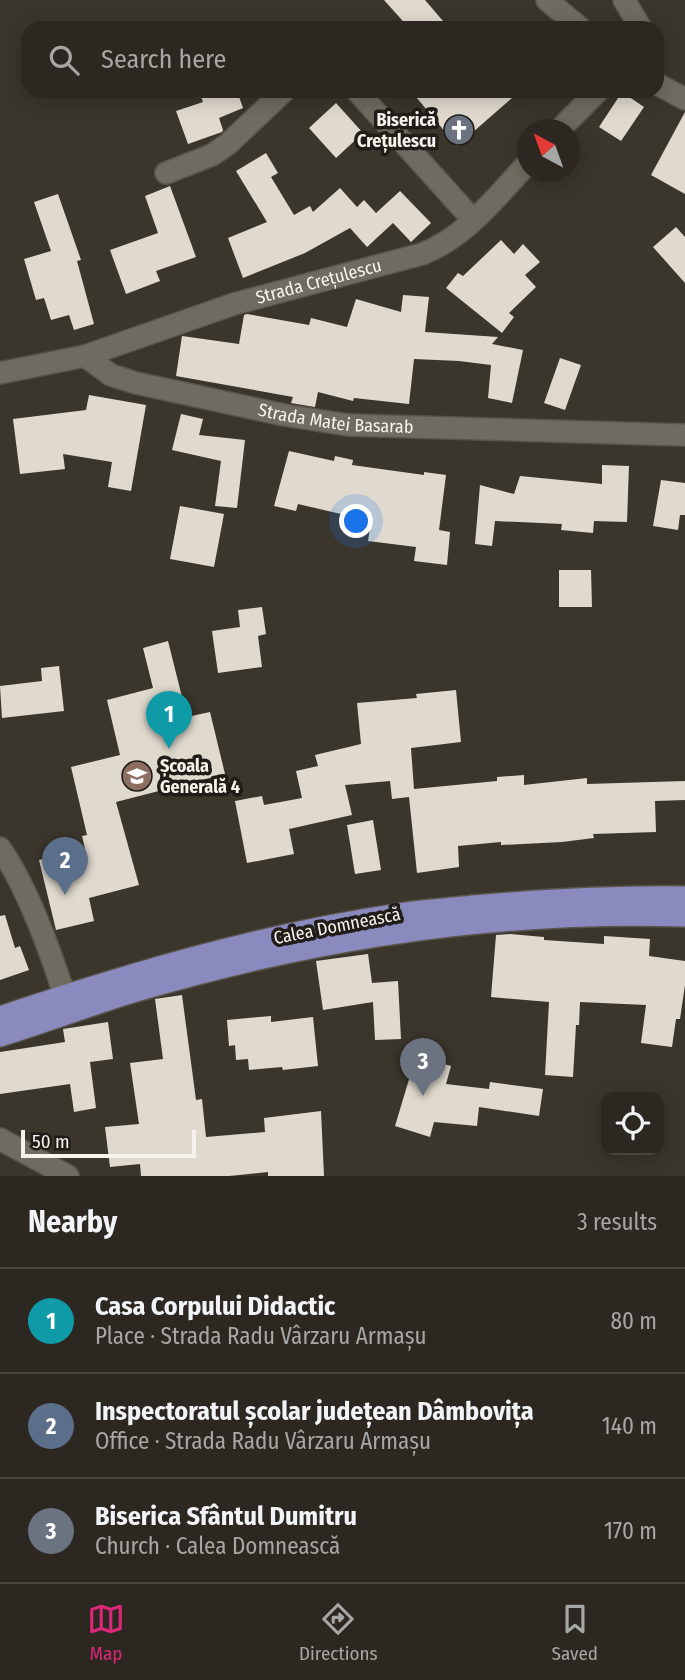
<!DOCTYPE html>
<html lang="en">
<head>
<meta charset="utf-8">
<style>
  :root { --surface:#2c2821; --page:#34302a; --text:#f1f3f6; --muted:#a6a6a5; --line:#48443f; --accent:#db2777 }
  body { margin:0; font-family:"Fira Sans Condensed",sans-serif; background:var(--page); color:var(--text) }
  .controls { position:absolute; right:21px; bottom:21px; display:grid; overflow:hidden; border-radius:14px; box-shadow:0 4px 18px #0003 }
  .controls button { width:63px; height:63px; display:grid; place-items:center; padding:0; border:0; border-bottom:2px solid var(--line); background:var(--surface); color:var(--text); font:35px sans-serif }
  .compass { position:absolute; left:517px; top:119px; width:63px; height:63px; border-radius:50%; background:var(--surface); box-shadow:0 4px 18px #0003; rotate:319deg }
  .scale { position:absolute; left:21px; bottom:18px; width:175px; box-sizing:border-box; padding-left:7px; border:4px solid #f6f3ed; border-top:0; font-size:19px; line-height:24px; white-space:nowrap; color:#f6f3ed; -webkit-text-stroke:5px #201d19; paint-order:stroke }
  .you { position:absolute; left:357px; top:522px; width:24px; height:24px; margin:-18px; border:5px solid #fff; border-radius:50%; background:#1a73e8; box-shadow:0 0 0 10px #1a73e833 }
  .badge { display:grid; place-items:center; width:46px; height:46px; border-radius:50%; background:var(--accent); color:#fff; font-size:23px; font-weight:700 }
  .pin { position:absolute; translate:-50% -58px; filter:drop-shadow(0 2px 4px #0008) }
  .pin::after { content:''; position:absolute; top:37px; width:24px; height:21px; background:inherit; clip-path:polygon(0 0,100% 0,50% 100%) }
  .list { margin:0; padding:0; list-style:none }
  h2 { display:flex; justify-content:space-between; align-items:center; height:91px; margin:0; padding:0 28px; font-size:30px }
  h2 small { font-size:23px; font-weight:400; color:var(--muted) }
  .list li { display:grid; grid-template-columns:46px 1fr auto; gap:21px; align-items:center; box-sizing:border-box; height:105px; padding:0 28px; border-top:2px solid var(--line) }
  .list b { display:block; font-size:26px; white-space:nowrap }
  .list p { margin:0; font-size:23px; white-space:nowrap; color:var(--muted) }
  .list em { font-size:23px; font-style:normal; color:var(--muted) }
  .icon { flex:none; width:38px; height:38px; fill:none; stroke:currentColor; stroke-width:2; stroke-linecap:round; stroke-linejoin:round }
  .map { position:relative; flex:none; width:685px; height:1176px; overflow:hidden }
  .search { position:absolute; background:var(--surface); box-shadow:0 4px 18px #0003; left:21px; right:21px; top:21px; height:77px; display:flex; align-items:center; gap:18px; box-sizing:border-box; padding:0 24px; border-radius:21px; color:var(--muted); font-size:26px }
  .sheet { height:406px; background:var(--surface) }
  nav { display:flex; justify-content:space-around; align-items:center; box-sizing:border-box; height:98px; border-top:2px solid var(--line); background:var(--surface); font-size:19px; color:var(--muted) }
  nav a { display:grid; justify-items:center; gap:4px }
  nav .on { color:var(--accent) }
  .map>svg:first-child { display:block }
  .building { fill:#e0dace }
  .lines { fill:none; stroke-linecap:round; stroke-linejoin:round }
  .minor-casing { stroke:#59554c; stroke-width:24 }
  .major-casing { stroke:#59554c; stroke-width:24 }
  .minor { stroke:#706b60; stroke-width:21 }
  .major { stroke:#8b8abf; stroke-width:21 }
  .labels { text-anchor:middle; stroke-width:7; stroke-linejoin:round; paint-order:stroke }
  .poi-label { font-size:18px; font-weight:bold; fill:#f6f3ed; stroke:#201d19; text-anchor:end }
  .street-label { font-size:18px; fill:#f6f3ed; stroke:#201d19 }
</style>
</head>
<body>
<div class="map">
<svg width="685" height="1176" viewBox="0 0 685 1176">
  <rect width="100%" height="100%" fill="#3b362c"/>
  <path class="building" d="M384,0h41l24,28h-40z
    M199,91h38l6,17 -24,10 4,12 -1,2 -34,12 -12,-33 27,-9z
    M411,91h109l-63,55z
    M622,92l22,15 -23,34 -22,-14z
    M336,103l27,30 -27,25 -27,-30z
    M685,112v82l-34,-19z
    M266,153l12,20 -7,4 23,38 16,-9 3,6 27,-24 17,19 7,-7 12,13 24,-22 31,32 -20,19 -18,-19 -26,24 -17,-19 -45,25 -62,25 -15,-40 39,-16 -31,-51z
    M170,186l26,71 -40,14 4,10 -34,13 -16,-44 48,-17 -13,-37z
    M58,194l23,66 -4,1 17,63 -20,6 -5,-15 -18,5 -7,-22 -8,2 -12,-41 27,-8 -17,-49z
    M676,227l9,10v46l-32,-36z
    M501,240l13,14 9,-10 17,18 -15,13 11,12 -27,26 5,4 -12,16 -56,-45 12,-15 5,3z
    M403,295l26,2 -4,35 73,5 -6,7 31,6 -11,53 -24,-5 3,-33 -32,-4 -45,-2 -5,45 -55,-6 -1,3 -35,-9 -3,15 -24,-4 2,-6 -117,-21 6,-40 57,8 5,-29 3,-1 62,11 2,-7 36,9 9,-28 45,13z
    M560,358l21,7 -16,45 -21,-7z
    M89,395l57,10 -15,86 -23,-4 4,-25 -49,-8 2,15 -45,5 -7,-55 73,-9z
    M181,414l22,5 -4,16 46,5 -8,68 -22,-2 6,-45 -49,-11z
    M289,451l45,10 1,-5 18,4 -1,5 72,10v-3l22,3 -7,55 11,2 -3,33 -33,-4 2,-14 -48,-6 3,-20 -73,-17 -2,7 -22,-5z
    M602,465l27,1 -2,56 -33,-1 -1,12 -32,-3 1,-6 -67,-3 -3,25 -17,-2 5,-59 34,9 6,-18 82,8z
    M661,480l24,3v32h-5l-2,15 -25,-4z
    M180,506l44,8 -10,53 -44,-8z
    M559,570h32l1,37h-33z
    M262,607l4,27 -8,2 4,31 -44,6 -6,-42 28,-4 -2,-17z
    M168,641l19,76 23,-5 15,62 -109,28 23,83 -50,13 5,23 -38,9 -17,-70 46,-11 -3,-13 5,-1 -16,-68 49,-12 -13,-55 46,-12 -10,-40z
    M59,666l5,45 -62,7 -2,-32 42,-5 -1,-13z
    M456,690l5,52 -50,6 3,41 83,-8v-4l27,-2v10l63,-7v6l98,-3v19l-30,1 1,31 -63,2 1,4 -32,4 -61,3v-3l-43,4 1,21 -42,6 -8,-76 -17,2 -2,-18 -45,4 7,30 -63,14 5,25 -47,9 -12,-62 27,-5 2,9 38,-7 -6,-27 22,-5 -3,-11 46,-11 -4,-41 60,-5 -1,-4z
    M373,820l8,50 -26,4 -8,-49z
    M5,915l10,33 5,-2 9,24 -29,10v-64z
    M510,934l34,3v3l60,4v-8l46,3 -1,17 36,5v24l-5,34h-4l-4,28 -31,-4 5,-38 -66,-3 -1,23h-3l-3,52 -28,-2 4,-73 -58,-5 5,-62z
    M368,954l4,29 26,-2 3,58 -26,1 -2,-38 -50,8 -7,-49z
    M182,995l14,105 6,-1 4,38 59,-5 -1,-14 57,-7 3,65h-56v-4l-39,4h-88l-1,-12 -30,3 -5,-40 34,-3 -9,-61 33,-4 -8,-60z
    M271,1016v6l42,-5 5,49 -35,4 -1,-3 -33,3 -1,-11 -12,1 -1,-15 -6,1 -2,-26z
    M108,1022l5,37 -23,3 6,46 -22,4 -4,-28 -70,10v-42l65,-10 -2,-13z
    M416,1056l35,10 -5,18 43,5 1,-7 53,7 -4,27 -60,-9 -2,19 -43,-4 -4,15 -35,-11z"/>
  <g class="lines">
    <g class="minor-casing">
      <g id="minor">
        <path d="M547,0l33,28"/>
        <path d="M624,0l17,28"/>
        <path d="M657,84l28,15"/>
        <path d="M357,91l116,129"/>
        <path d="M559,130l39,-39"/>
        <path d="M166,173l46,-18 16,-11 56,-53"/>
        <path id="s1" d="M85,356l26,19 25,8 148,32 64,10 337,10"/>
        <path id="s2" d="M0,373l85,-17 149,-52 188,-50c44,-17 74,-57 106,-91"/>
        <path d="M0,848c30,43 54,114 70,164"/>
        <path d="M0,1139l68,37"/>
      </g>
    </g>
    <g class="major-casing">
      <path id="major" d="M0,1017c131,-44 263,-83 400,-103 24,-4 49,-5 73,-8 71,-6 141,-10 212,-9
        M0,1036c45,-14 90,-31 136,-45 177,-52 364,-81 549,-75"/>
    </g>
    <use href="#minor" class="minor"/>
    <use href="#major" class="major"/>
  </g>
  <defs>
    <g id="church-disc" transform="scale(1.575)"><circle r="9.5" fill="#6b7280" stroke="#201d19"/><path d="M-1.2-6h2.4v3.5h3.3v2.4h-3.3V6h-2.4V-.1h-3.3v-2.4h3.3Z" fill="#fff"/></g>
    <g id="school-disc" transform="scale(1.575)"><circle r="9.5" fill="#8d6e63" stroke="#201d19"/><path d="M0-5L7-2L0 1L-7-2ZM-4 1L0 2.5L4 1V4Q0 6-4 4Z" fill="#fff"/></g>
  </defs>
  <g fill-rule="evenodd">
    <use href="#church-disc" x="459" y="130"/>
    <use href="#school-disc" x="137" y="776"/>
  </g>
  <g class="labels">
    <g class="poi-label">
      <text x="436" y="126">Biserică<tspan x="436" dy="21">Crețulescu</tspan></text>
      <text x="160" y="772" text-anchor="start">Școala<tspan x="160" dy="21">Generală 4</tspan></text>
    </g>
    <g class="street-label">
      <text dy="6" stroke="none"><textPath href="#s2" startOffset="332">Strada Crețulescu</textPath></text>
      <text dy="6" stroke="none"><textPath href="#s1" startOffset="262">Strada Matei Basarab</textPath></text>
      <text transform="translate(337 926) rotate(-11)" y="6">Calea Domnească</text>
    </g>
  </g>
</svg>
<div class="controls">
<button><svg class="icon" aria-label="locate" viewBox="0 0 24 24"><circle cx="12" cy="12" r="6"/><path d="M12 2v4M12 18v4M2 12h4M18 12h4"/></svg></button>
</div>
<svg class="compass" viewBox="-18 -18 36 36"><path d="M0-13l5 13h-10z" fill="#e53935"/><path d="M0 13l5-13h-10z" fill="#a6a6a5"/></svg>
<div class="scale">50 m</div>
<div class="you"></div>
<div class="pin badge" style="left:169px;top:749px;background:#0f9aa8">1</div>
<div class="pin badge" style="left:65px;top:895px;background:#5c6f8a">2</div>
<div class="pin badge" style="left:423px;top:1096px;background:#6b7280">3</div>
<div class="search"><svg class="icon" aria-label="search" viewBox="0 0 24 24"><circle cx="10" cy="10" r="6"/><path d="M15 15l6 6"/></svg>Search here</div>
</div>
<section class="sheet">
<h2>Nearby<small>3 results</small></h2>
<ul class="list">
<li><span class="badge" style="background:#0f9aa8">1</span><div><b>Casa Corpului Didactic</b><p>Place · Strada Radu Vârzaru Armașu</p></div><em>80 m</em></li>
<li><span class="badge" style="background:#5c6f8a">2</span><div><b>Inspectoratul școlar județean Dâmbovița</b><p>Office · Strada Radu Vârzaru Armașu</p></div><em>140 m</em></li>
<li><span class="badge" style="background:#6b7280">3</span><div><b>Biserica Sfântul Dumitru</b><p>Church · Calea Domnească</p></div><em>170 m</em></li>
</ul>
</section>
<nav>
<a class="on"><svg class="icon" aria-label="map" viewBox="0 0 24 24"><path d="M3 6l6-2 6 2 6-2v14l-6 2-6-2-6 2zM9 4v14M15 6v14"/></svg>Map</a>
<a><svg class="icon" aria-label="directions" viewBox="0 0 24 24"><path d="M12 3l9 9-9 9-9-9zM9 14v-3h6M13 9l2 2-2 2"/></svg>Directions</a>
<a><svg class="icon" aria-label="saved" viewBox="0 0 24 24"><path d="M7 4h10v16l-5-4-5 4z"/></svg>Saved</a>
</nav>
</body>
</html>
